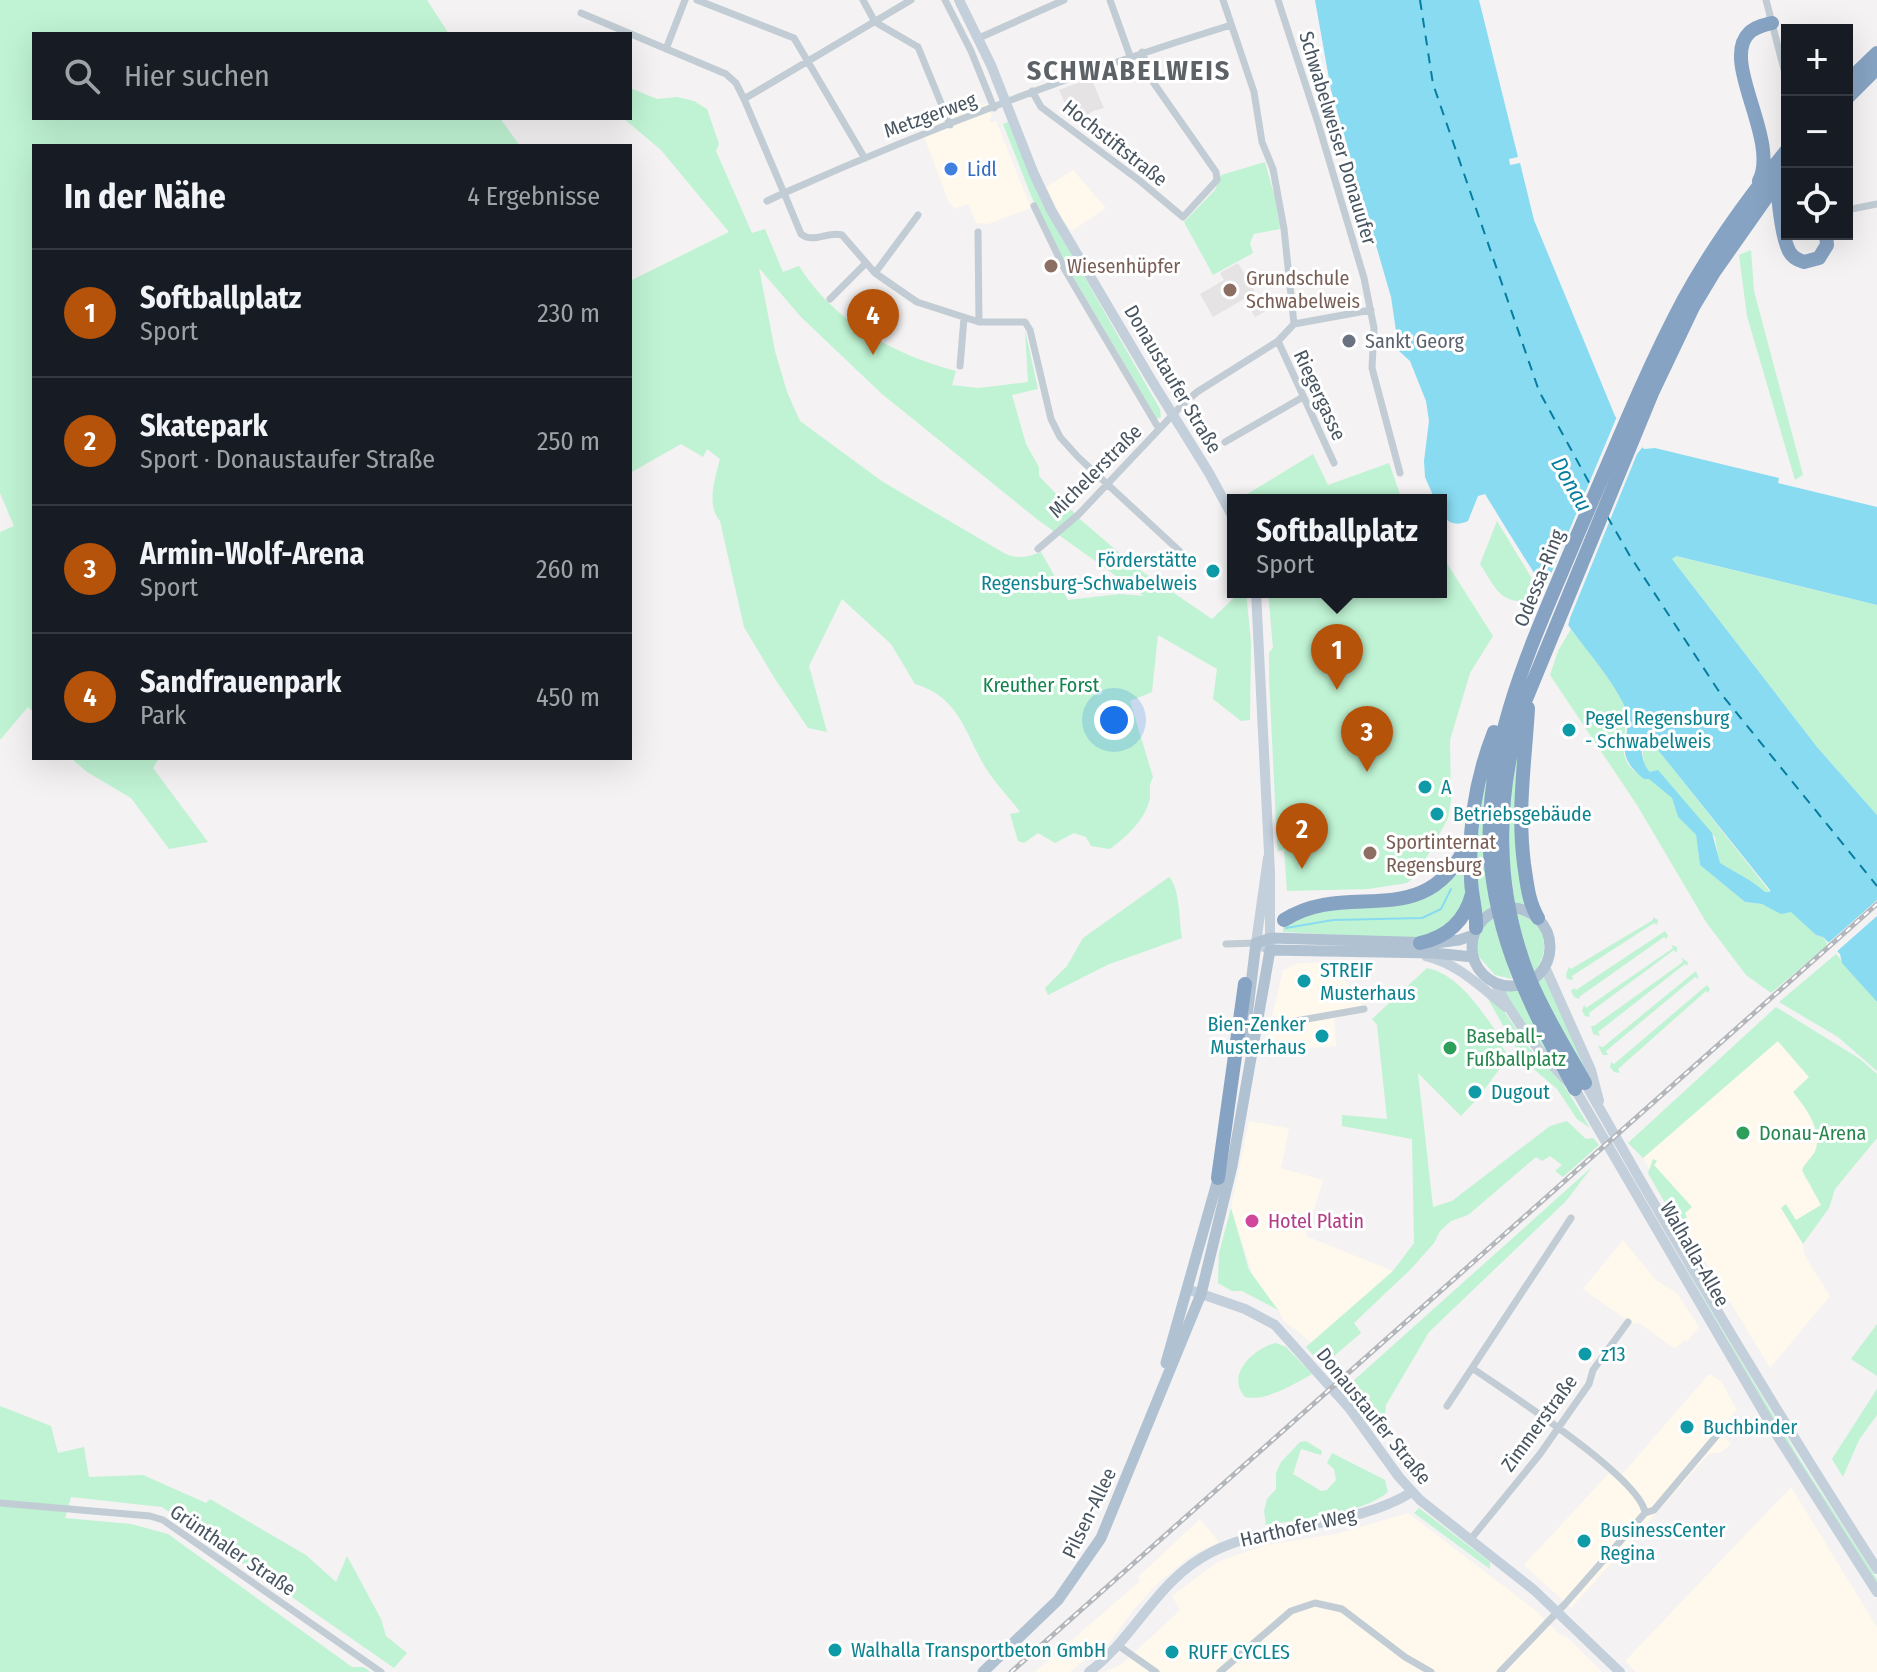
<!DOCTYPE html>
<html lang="de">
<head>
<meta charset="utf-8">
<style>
  :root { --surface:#171b24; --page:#242831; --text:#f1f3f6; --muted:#9ea1a6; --line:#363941; --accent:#b45309 }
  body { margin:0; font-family:"Fira Sans Condensed",sans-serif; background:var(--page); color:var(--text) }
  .controls { position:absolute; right:24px; top:24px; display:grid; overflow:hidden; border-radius:0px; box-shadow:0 8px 32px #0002 }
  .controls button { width:72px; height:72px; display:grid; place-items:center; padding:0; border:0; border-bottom:2px solid var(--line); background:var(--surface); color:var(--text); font:40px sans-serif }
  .you { position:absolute; left:1114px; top:720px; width:28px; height:28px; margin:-20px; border:6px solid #fff; border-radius:50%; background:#1a73e8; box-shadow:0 0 0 12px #1a73e833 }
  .badge { display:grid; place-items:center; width:52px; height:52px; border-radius:50%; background:var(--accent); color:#fff; font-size:26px; font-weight:700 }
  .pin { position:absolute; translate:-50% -66px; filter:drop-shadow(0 2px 4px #0008) }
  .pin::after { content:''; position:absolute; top:42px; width:28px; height:24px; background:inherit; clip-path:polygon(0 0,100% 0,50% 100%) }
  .popup { position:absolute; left:1227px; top:494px; width:220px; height:104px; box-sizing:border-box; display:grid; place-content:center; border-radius:0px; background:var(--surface); filter:drop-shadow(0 2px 6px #0005); font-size:26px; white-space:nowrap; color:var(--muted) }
  .popup b { font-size:30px; color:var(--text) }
  .popup::after { content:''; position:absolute; left:50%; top:100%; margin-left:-16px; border:16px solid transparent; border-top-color:var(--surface) }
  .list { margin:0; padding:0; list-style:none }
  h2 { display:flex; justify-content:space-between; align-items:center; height:104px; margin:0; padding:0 32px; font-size:34px }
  h2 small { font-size:26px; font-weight:400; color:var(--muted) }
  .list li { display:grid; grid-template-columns:52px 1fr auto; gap:24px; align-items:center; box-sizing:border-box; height:128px; padding:0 32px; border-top:2px solid var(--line) }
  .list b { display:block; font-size:30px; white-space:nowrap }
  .list p { margin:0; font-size:26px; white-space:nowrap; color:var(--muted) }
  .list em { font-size:26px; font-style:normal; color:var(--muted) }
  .icon { flex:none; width:44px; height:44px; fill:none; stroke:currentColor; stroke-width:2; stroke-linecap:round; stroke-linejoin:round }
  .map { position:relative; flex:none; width:1877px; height:1672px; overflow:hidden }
  .search { position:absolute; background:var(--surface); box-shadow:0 8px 32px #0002; left:32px; top:32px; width:600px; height:88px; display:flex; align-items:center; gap:20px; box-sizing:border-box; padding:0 28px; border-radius:0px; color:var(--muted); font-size:30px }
  .panel { position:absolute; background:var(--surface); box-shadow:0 8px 32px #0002; left:32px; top:144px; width:600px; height:616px; border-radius:0px }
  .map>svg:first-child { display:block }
  .commercial { fill:#fef9ec }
  .education { fill:#e5e3e4 }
  .green { fill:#bff3d3; fill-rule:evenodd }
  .water { fill:#89dbf2; fill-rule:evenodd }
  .pier { fill:#f4f2f2 }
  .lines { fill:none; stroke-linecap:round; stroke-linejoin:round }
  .stream { stroke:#89dbf2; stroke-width:2 }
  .ferry { stroke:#057ea0; stroke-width:2; stroke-dasharray:10 8; stroke-linecap:butt }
  .street { stroke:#c2ccd4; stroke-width:7 }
  .secondary { stroke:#c3cfdb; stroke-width:10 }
  .primary { stroke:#b0c1d2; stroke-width:11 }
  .highway { stroke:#87a3c3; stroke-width:14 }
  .rail-casing { stroke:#b3b7bc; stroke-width:5 }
  .rail { stroke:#fff; stroke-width:2; stroke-dasharray:6; stroke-linecap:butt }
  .shop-dot { fill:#3f7fe0; stroke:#fff; stroke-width:3 }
  .education-dot { fill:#8d6e63; stroke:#fff; stroke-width:3 }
  .worship-dot { fill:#6b7280; stroke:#fff; stroke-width:3 }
  .culture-dot { fill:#0f9aa8; stroke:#fff; stroke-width:3 }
  .leisure-dot { fill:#2e9e5b; stroke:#fff; stroke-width:3 }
  .hotel-dot { fill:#d1479c; stroke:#fff; stroke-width:3 }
  .labels { text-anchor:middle; stroke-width:6; stroke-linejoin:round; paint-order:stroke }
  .street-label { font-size:20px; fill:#485561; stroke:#fff }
  .shop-label { font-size:20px; fill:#366cbe; stroke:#fff; text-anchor:start }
  .education-label { font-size:20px; fill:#785e54; stroke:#fff; text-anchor:start }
  .worship-label { font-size:20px; fill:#5b616d; stroke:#fff; text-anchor:start }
  .culture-label { font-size:20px; fill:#0d838f; stroke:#fff; text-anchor:start }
  .park-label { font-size:20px; fill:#11834c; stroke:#fff }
  .leisure-label { font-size:20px; fill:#27864d; stroke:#fff; text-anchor:start }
  .hotel-label { font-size:20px; fill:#b23c85; stroke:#fff; text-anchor:start }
  .water-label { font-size:22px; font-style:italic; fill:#057ea0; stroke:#fff }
  .district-label { font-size:28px; font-weight:bold; letter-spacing:2px; fill:#5d6267; stroke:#fff }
</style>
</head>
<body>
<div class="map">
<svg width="1877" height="1672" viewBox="0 0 1877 1672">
  <rect width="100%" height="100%" fill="#f4f2f2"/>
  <path class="commercial" d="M988,103l4,14 -3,2 1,4 6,-2 35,87 -43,16 -12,-1 -8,-19 -14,5 -6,-9 -27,-71z
    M1073,170l33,38 -34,23 -9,-10 -17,-34z
    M1332,962l29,41 4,10 -31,5 2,28 -72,5 19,-81 16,-7z
    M1777,1041l32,37 -3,29 7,16 4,18 -2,11 -12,14v8l18,31 -25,15 -15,-12 22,36 2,12 25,40 -60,72 -127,-210z
    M1249,1121l40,7 -8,40 42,12 -17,56 87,35 -81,72 -28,-22 -6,-11 -24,-31 -23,-71z
    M1623,1240l33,40 21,13 22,34 -13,16 -2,-3 -9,9 -36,-26 -7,1 -49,-35z
    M1709,1374l12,7 16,29 -19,22 13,11 -9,9 -13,2 -138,154 -47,-43 85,-92 8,7z
    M1791,1487l86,140v45h-241l-11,-11z
    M1408,1513l126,96 24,24 10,5 34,34h-497l17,-8 58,-54 -8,-14 47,-35 47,-16 70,-11z
    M1200,1519l19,23 -30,15 -31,26 -24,26 -30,41 -4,5 -4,-4 -26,21h-35l105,-91 -2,-4z"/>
  <path class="education" d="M1091,78l13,30 -11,3 -9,7 -19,-14 -6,-14z
    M1238,263l22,37 8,-3 5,10 -18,10 -11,-18 -31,18 -13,-23 24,-14 -4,-7z"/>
  <path class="green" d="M0,0h427l22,34h-415v84h466l20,28h-486v567l-6,-6 -28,33v-208l14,-6 -14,-33z
    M630,88l27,11 20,-2 17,4 13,8 12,35 -3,7 36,82 13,-4 18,43 16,-6c36,57 94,88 157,105l-4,14 26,3 50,-6 -3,-52 13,59 -26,6 14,49 13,23v9l42,44 43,37 2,-1 14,14 72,49 28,-27h6l5,50 -1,78 -9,1 -28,-22 4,-30 -59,-34 -6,57 -22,9 23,76c-6,12 -1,15 -4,25 -6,20 -23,35 -39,47l-19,-3 -5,-9 -12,-4 -19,10 -17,-10 -14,10 -6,-2 -8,-27 10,-2c-11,-15 -25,-29 -35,-45 -21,-36 -26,-70 -70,-83l-24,-40 -49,-45 -33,67 18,66 -19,-4 -33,-49 -31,-52 -24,-106c-14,-16 -5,-42 0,-62l-13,-10 -4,8 -22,-13 -51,29v-192l99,-49 -68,-82 -38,-32h7zM759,268l42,49 81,77 156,126 106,76 -24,-2 -52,6 -27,-48c-14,5 -23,8 -37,1l-121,-71 -83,-61 -13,-29 -12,-41z
    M1008,122l34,81 118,206 1,8 -4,2 -86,-146 -4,-3 1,-2 -36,-70 -29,-74z
    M1265,162l10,36 5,31 -26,5 -4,9 3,10 -40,22 -29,-53 31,-32 6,-15z
    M1751,250l3,41 49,184 -8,5 -48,-164 -8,-61z
    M1313,454l15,31 61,-22 13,37h-159l1,-4z
    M1497,521l40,66 -4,13c-33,6 -37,-12 -53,-36z
    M1441,554l52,82 -23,37 -20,67 1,60 -3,18 -31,57 -10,8 -39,6 -81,2 -3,-41 -6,1 -1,-8 -8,-166v-25l4,-4 -5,-56h173z
    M1675,556l202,49v210l-60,-68 -145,-188z
    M1571,629c15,20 45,55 53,76 6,18 -3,33 0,49 2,12 15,24 25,24l23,20 6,19 18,18 4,30 45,37 17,2 19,9 10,-2 25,24 7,2 5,8 -57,48 -25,-18 -40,-53 -69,-117 -87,-130 8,-24z
    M1521,723l-1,145 6,41 -11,-3 -10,-82z
    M1644,735l4,2 122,155h-5c-14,-13 -29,-19 -46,-29l-4,-26 -70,-69 -4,-25z
    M1491,749l-6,86 6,72 -12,10 -6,-64z
    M71,758h88l-6,10 55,74 -39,7 -38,-51 -44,-26z
    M1467,848l-1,48 -7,20 -31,21 -27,1 -118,-6v-7l20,-11 111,-14z
    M1169,877c11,11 10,43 13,61l-75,27 -59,30 -3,-7 22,-22 16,-28z
    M1516,913c30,9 36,36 18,60l-7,-16z
    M1492,915l20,64 -17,-4 -20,-23c-3,-15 5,-28 17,-37z
    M1653,917l5,3 -1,5 -3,-2 -82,53 1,4 -6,-1 -1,-5 3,-7 2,2 82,-49z
    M1665,931l3,5 -2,3 -2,-2 -85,60 1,2 -6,-2 -3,-6 3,-3 2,2z
    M1671,945l6,2v6l-3,-3 -85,63 1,4 -5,-1 -3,-5 2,-6 2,3 87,-60z
    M1836,954l41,48v69l-39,-34 -59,-35z
    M1681,958l7,4 -1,4 -2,-2 -87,68 2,4 -7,-2 -2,-8h3l89,-64z
    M1427,968c30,6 51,38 68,62l-3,4 17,22 -31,42 -17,18 -43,-43 15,134 19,-6 98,-75 17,-5 19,18 7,-1 6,7 -36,32 -8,-6 7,-6 -12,-9 -8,5 -6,-4 -68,58 -17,6 -11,10 -6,12 -23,26 -57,54 7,10 -27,23 -10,-4 -8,7 -10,-12 87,-76 21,-28 -2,-104 -70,-13v-11l45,4 -10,-94 -5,-6z
    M1696,971l3,8 -4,-2 -89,74 2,4h-5l-5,-9 5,1z
    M1546,975l44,104 -47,-85 -5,-12z
    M1707,985l3,4 -2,4 -2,-2 -88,78 2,4 -6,-1 -4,-5 1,-5 3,2z
    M1503,990h14l40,76 -28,-34z
    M1485,994l17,14 27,40 31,31 30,49 -13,-9 -20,-30 -34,-29z
    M1776,1007l84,52 17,15v64l-42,51 -6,19 -26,36 -22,-36 5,-4 10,16 25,-15 -19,-35c3,-7 11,-13 14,-21 6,-20 -11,-42 -23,-57l16,-15 -31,-36 -135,117 -15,-15z
    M1653,1159l4,2 -3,4 38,42 -7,6 2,5 -5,3 6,11 -4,4 -36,-63z
    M1592,1167l-26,34 -137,131 -43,73 -1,10 4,16 -7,2 -14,-19 -26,-23z
    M1231,1208l18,62 29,40 -36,-19h-10l-14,-8 1,-30z
    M1683,1264l116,194 78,121v10l-72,-112 -124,-212z
    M1877,1324v52l-26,-17z
    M1276,1343l10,4 26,27c-17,10 -48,28 -67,23 -20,-22 9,-49 31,-54z
    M1877,1389v26l-18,25 -16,37 -11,-18z
    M0,1406l51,20 7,27 26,-6 5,30 54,-2 63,28 4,-4 96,56 30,27 11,-26 34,63 5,17 21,17 -13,15 -232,-161 -91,-10 -6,21 66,6 37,10 184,133h12l6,5h-370z
    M1306,1441l16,10 -1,4 -20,-6 -8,25 28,17 6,-1 9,-10 -2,-11 -7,-6 5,-10 53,27 3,12c-28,23 -87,27 -122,33l-2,-14 3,-12 9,-10v-16l5,-11 19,-20z
    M1419,1508l71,54v7l-76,-56z"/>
  <path class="water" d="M1315,0h164l39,157 -9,2 1,6 10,-2 14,57 81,196 29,33 11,-1 124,30 -1,5 99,24v98l-201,-49 -4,3 145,188 60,68v187l-35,-39 -2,-9 -17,-17 -7,-2 -25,-23 -10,2 -19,-10 -17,-2 -45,-37 -4,-30 -18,-18 -6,-19 -23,-19h-5c-39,-31 -4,-43 -22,-78 -14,-27 -36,-51 -54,-76 -29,-43 -56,-87 -83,-131l-7,2 -10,25c-18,8 -27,-3 -27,-21h-6l-10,-23 -1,-16 5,-40 -3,-20 -16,-40 -11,-10 -8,-54 -60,-207zM1646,735l124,155v2h-5c-14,-13 -29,-19 -45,-29l-8,-30 -54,-63 -8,2c-8,-7 -10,-25 -8,-36z"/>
  <path class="pier" d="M1618,414l27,30 -8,10 -67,164 -3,12 -24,-37z
    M1877,900v16l-43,38 -8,-9z"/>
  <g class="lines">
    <path class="stream" d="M1286,928l47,-8 89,-2 19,-9 10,-20"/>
    <path class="ferry" d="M1420,0l13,84 106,307 52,95
      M1607,516l23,40 88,134 159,196"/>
    <path class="street" d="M697,0l97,38 70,119
      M863,0l12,22 43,25 32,78
      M911,0l-167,99 40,94c146,-65 294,-121 447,-168
      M945,0l26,51 23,57
      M1110,0l20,56
      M1223,0l31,92 8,50 11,27 11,60 10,95
      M1278,0l40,123 46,155 10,50 -2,40 28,105
      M1766,0l21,81
      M581,13l145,61 10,9 8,16
      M979,38l85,-38
      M666,49l19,-49
      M1032,91l9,16 99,74 43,36 34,-37 -1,-8 -63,-90 -11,-30
      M767,201l17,-8 17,41c13,10 26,-3 41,1l33,38 42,29 62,20h46l5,8 21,89 9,18 18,20 109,101
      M1034,206l31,64 94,159
      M1847,210l30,-6
      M978,232l1,90
      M875,273l43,-58
      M830,299l35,-35
      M1278,341l56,122
      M960,366l4,-48
      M1225,442l78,-45
      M1038,549l41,-35 103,-109 15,-13 81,-51 16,-17 77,-14
      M1226,944l30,-1
      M1258,1024l26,-1 80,-14
      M1472,1368c33,23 169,110 173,145
      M1447,1406l124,-188
      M0,1503l150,13 13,4 218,152
      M1470,1540l70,-86 49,-70 4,-14 35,-48
      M1119,1646l37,26
      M1220,1672l71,-61 24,-8 27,6 63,48 26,15
      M1500,1672l65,-68 80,-91 9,-3 64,-76"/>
    <path class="secondary" d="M959,0l32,65 43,109 17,36 101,171 57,92 24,44
      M1256,592l14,281v77l-14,-7 12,-85
      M1426,956c31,7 56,32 80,51
      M1545,967l46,103 8,31
      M1495,983c23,43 46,72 80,106l203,348 99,155
      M1585,1083c93,165 190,327 292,486
      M1187,1289l58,20 30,16 75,84 49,68 21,23 114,90 86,82
      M1089,1672c47,-35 68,-93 123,-120 62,-31 140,-23 200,-60"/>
    <path class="primary" d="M1472 947a39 39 0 1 1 78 0a39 39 0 1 1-78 0Z
      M1244,1041l12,-98 15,-5 164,5 24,-3 15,-5
      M1166,1363l54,-191
      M983,1672l75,-72 43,-62 100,-244 31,-128 38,-216 164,3 39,4"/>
    <path class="highway" d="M1847,82l30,-29
      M1847,98l30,-30
      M1779,179c-3,14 3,58 10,72 3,6 8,9 15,11l15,-4 8,-13 -1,-11
      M1759,181c21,-41 -39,-120 -10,-148 6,-6 15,-8 23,-10
      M1528,708c-3,54 -11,101 -4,156 3,19 4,37 14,54
      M1284,920c65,-42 141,16 184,-78
      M1476,928c1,-17 -5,-33 -5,-50 -3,-49 5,-100 23,-146
      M1420,943c28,-6 45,-22 52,-49
      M1585,1083c-19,-34 -40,-67 -55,-103 -36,-89 -36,-184 -6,-276l128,-311 41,-86 21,-35 73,-104
      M1575,1089c-42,-78 -79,-146 -85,-236 -6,-113 45,-216 87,-317 34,-78 67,-162 107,-237 29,-53 65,-102 103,-149
      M1218,1178l27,-194"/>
    <g class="rail-casing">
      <path id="rail" d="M1011,1672l866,-768"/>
    </g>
    <use href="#rail" class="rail"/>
  </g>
  <circle class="shop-dot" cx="951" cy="169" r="8"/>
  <g class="education-dot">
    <circle cx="1051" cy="266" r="8"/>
    <circle cx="1230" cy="290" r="8"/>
    <circle cx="1370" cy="853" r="8"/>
  </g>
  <circle class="worship-dot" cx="1349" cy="341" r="8"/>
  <g class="culture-dot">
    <circle cx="1213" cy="571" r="8"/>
    <circle cx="1569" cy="730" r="8"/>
    <circle cx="1425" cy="787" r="8"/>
    <circle cx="1437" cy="814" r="8"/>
    <circle cx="1304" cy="981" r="8"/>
    <circle cx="1322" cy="1036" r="8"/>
    <circle cx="1475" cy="1092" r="8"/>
    <circle cx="1585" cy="1354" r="8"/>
    <circle cx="1687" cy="1427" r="8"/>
    <circle cx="1584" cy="1541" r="8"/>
    <circle cx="835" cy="1650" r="8"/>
    <circle cx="1172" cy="1652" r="8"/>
  </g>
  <g class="leisure-dot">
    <circle cx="1450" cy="1048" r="8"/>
    <circle cx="1743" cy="1133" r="8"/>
  </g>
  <circle class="hotel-dot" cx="1252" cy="1221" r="8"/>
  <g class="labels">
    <g class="street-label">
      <text transform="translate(930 115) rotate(-20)" y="7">Metzgerweg</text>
      <text transform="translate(1338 138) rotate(73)" y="7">Schwabelweiser Donauufer</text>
      <text transform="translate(1115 143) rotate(38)" y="7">Hochstiftstraße</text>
      <text transform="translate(1173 379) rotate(59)" y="7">Donaustaufer Straße</text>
      <text transform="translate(1320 395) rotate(65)" y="7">Riegergasse</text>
      <text transform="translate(1095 471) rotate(-45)" y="7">Michelerstraße</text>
      <text transform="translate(1539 578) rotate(-68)" y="7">Odessa-Ring</text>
      <text transform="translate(1695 1254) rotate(60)" y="7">Walhalla-Allee</text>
      <text transform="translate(1374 1416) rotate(51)" y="7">Donaustaufer Straße</text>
      <text transform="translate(1539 1423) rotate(-54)" y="7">Zimmerstraße</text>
      <text transform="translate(1089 1513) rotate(-64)" y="7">Pilsen-Allee</text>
      <text transform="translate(1298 1527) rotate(-13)" y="7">Harthofer Weg</text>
      <text transform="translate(233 1550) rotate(34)" y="7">Grünthaler Straße</text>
    </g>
    <g class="shop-label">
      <text x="967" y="176">Lidl</text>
    </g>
    <g class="education-label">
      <text x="1067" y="273">Wiesenhüpfer</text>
      <text x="1246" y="285">Grundschule<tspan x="1246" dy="23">Schwabelweis</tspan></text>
      <text x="1386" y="849">Sportinternat<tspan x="1386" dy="23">Regensburg</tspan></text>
    </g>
    <g class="worship-label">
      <text x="1365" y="348">Sankt Georg</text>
    </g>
    <g class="culture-label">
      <text x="1197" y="567" text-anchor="end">Förderstätte<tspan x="1197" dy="23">Regensburg-Schwabelweis</tspan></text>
      <text x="1585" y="725">Pegel Regensburg<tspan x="1585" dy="23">- Schwabelweis</tspan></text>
      <text x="1441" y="794">A</text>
      <text x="1453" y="821">Betriebsgebäude</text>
      <text x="1320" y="977">STREIF<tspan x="1320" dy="23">Musterhaus</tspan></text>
      <text x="1306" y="1031" text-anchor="end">Bien-Zenker<tspan x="1306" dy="23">Musterhaus</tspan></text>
      <text x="1491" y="1099">Dugout</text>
      <text x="1601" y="1361">z13</text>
      <text x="1703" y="1434">Buchbinder</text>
      <text x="1600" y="1537">BusinessCenter<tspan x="1600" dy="23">Regina</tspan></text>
      <text x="851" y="1657">Walhalla Transportbeton GmbH</text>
      <text x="1188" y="1659">RUFF CYCLES</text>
    </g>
    <g class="park-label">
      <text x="1041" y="692">Kreuther Forst</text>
    </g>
    <g class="leisure-label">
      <text x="1466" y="1043">Baseball-<tspan x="1466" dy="23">Fußballplatz</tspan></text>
      <text x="1759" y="1140">Donau-Arena</text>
    </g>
    <g class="hotel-label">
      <text x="1268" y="1228">Hotel Platin</text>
    </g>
    <g class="water-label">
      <text transform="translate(1572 484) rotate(60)" y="8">Donau</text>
    </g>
    <g class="district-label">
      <text x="1129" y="80">SCHWABELWEIS</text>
    </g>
  </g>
</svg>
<div class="controls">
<button>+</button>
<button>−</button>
<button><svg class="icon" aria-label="locate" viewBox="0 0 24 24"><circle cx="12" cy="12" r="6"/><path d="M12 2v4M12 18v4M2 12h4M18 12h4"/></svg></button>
</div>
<div class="you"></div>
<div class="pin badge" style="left:1337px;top:690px">1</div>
<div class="popup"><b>Softballplatz</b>Sport</div>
<div class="pin badge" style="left:1302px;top:869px">2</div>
<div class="pin badge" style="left:1367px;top:772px">3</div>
<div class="pin badge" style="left:873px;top:355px">4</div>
<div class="search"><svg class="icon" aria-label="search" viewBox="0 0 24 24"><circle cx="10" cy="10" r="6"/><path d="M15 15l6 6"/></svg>Hier suchen</div>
<section class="panel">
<h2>In der Nähe<small>4 Ergebnisse</small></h2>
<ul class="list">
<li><span class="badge">1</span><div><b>Softballplatz</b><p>Sport</p></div><em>230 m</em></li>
<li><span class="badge">2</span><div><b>Skatepark</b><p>Sport · Donaustaufer Straße</p></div><em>250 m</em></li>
<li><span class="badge">3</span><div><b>Armin-Wolf-Arena</b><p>Sport</p></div><em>260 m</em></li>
<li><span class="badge">4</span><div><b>Sandfrauenpark</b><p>Park</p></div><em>450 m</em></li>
</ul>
</section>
</div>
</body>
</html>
